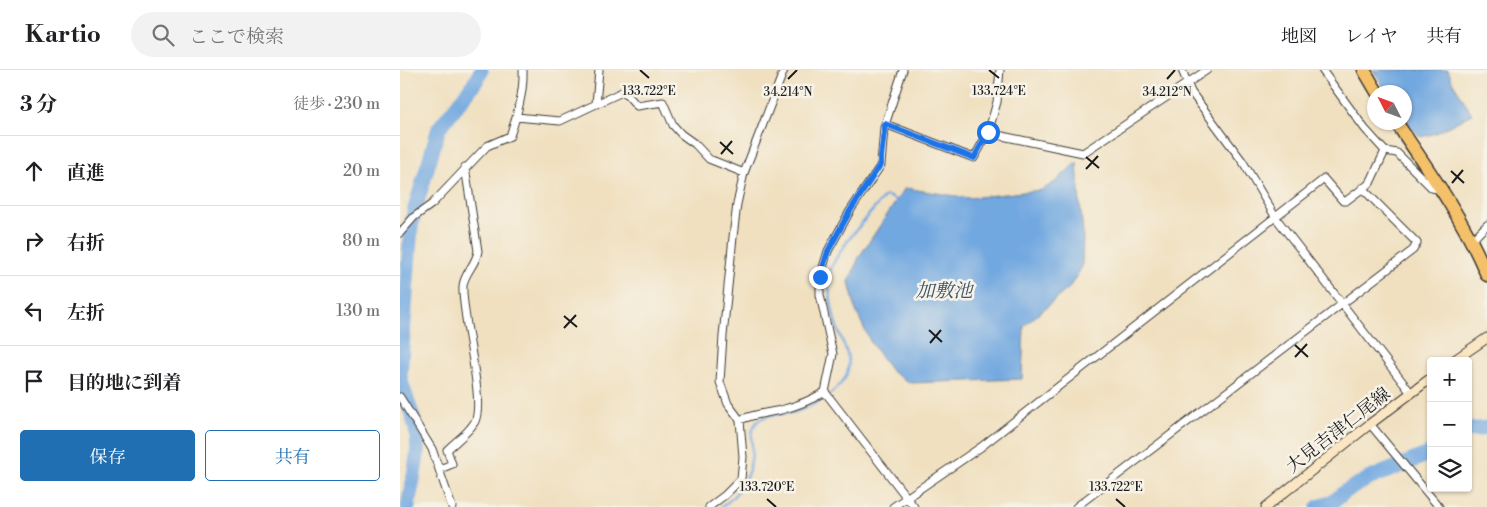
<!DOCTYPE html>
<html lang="ja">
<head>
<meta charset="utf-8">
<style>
  :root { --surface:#fff; --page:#f2f2f2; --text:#202124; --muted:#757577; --line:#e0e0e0; --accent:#1f6fb2 }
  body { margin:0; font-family:"Libre Bodoni","Noto Serif JP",serif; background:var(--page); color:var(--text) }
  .controls { position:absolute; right:15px; bottom:15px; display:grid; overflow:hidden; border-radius:5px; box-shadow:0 1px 4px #0004 }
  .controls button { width:45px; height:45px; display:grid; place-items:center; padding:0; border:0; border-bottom:1px solid var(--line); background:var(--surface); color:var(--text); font:25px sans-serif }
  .compass { position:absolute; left:967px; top:15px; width:45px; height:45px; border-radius:50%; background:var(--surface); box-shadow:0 1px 4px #0004; rotate:312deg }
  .stop { position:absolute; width:15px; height:15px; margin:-11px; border:4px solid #1a73e8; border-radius:50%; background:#fff }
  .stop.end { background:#1a73e8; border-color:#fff; box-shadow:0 1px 5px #0008 }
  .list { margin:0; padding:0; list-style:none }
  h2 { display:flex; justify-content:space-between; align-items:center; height:65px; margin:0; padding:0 20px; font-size:21px }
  h2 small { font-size:16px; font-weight:400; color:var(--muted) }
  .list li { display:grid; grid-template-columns:32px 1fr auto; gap:15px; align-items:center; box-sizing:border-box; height:70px; padding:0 20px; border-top:1px solid var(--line) }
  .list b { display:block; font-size:19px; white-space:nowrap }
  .list em { font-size:16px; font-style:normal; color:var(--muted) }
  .actions { display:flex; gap:10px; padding:15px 20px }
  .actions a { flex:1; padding:11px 0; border:1px solid var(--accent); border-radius:5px; text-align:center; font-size:18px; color:var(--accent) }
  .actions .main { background:var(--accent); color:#fff }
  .icon { flex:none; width:28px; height:28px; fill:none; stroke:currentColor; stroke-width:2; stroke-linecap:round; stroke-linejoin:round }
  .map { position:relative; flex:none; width:1087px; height:437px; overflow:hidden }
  header { display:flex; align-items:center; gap:30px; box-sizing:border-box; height:70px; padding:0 25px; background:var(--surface); border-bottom:1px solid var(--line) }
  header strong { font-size:24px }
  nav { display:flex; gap:28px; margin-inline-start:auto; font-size:18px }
  .search { width:350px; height:45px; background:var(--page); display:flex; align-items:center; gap:12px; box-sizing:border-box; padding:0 18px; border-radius:28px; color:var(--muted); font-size:19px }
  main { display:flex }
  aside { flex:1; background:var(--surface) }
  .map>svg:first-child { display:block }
  .water { fill:#72a8e0; stroke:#47627e }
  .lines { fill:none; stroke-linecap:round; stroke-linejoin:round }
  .stream { stroke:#72a8e0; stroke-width:2.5 }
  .river { stroke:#72a8e0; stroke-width:15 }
  .street-casing { stroke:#3c3935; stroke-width:9 }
  .secondary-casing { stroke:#3c3935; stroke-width:11 }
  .highway-casing { stroke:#3c3935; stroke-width:15 }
  .street { stroke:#fff; stroke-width:7 }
  .secondary { stroke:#fbe6c4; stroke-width:9 }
  .highway { stroke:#f4c16b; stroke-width:12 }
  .route { stroke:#1a73e8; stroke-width:6 }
  .ticks { fill:none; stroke:#1c1c1c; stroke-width:2 }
  .labels { text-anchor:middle; stroke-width:5; stroke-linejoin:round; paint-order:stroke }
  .street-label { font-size:18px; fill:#1c1c1c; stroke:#f7f3e8 }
  .water-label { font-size:19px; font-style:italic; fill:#3e546a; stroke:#f7f3e8 }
  .ticks-label { font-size:12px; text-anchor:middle; fill:#1c1c1c; stroke:#f7f3e8; stroke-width:5; stroke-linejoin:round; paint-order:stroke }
</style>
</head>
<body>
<header>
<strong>Kartio</strong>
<div class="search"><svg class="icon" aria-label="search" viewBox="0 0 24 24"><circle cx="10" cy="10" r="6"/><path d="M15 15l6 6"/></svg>ここで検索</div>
<nav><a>地図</a><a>レイヤ</a><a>共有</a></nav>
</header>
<main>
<aside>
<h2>3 分<small>徒歩 · 230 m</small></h2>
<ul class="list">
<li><svg class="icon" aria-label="ahead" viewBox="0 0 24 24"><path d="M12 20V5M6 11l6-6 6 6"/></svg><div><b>直進</b></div><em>20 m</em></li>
<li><svg class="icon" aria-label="right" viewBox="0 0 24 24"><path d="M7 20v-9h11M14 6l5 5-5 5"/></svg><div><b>右折</b></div><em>80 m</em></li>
<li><svg class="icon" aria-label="left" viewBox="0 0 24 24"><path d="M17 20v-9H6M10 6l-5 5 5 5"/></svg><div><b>左折</b></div><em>130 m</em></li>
<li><svg class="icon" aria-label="arrive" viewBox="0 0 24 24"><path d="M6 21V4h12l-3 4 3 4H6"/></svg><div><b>目的地に到着</b></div></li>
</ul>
<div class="actions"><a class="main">保存</a><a>共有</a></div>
</aside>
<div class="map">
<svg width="1087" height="437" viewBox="0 0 1087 437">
  <rect width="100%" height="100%" fill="#f7f3e8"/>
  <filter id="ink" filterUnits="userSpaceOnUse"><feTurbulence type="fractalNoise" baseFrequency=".02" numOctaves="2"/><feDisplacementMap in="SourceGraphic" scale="10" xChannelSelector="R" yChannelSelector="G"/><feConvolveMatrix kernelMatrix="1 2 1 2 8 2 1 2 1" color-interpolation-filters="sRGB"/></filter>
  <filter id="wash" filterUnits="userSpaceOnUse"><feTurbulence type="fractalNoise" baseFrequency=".0096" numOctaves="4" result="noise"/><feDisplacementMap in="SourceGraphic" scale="20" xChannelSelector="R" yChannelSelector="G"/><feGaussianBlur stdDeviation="1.12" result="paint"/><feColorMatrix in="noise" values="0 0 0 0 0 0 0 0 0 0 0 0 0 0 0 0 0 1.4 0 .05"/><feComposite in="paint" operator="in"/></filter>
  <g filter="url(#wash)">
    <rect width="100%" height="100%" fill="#f0e0c0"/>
    <path class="water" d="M973,0h75l4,11 20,33 -36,19 -15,4c-20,-17 -17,-20 -17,-45h-17z
      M677,92l3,43 3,26 -1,36 -13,21 -45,38 -2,53 -112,4 -19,-12 -20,-28 -15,-32 -7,-29 10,-25 46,-69 63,10 74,-8 13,-8z"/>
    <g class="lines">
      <path class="stream" d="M322,437c19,-15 30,-33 30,-58 0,-10 -2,-18 4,-26 8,-10 24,-8 36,-10 16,-4 44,-19 53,-35 10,-19 -4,-36 -9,-54 -3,-9 -9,-41 -7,-49 3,-20 43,-64 57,-80l13,7"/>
      <path class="river" d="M1068,360l19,-2
        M8,437c4,-29 15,-57 6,-86 -4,-15 -11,-29 -14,-45l11,-149 3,-15 25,-84 31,-39 8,-11 3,-8
        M918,437l15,-5 13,-11 22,-12 63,-26"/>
    </g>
  </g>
  <g filter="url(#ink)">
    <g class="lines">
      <g class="street-casing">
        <path id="street" d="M503,0l-19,58 -3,37 -31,46 -22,40 -8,26v18l13,59 -8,38 89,115
          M782,0l9,22 52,70 33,56 135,175
          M922,0l43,59 20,22 12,2 35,35 10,2
          M196,34l3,-34
          M116,47l44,4 64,-30 13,15 26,-4 10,23 8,9 14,10 14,15 35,14
          M485,54l89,34 14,-25 9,-31 3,-32
          M588,63l95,20 124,-83
          M0,163l14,-16 18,-13 55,-58 23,-10c7,-21 14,-44 13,-66
          M1072,170l15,-15
          M0,327l32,52 20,58
          M340,350c13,-6 27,-7 41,-10 16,-4 30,-10 44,-18
          M970,354l69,83
          M40,399l12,-5 -5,-14c8,-8 21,-17 27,-27 13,-18 -13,-108 -11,-137 1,-13 13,-21 15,-35l-13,-84
          M309,437l16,-12 16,-16 2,-22 -3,-37 -12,-16 -8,-22 3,-46 10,-99 4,-33 7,-31 40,-103
          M493,437l88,-60 343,-268 19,22h3l24,-18 15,-32
          M676,437l337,-257 4,-7 -55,-55"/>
      </g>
      <g class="secondary-casing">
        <path id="secondary" d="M1053,291l34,-23
          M866,437l104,-83 61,-46"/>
      </g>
      <g class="highway-casing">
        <path id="highway" d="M964,0l13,22
          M996,52c34,50 68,98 91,153"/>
      </g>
      <use href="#street" class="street"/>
      <use href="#secondary" class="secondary"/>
      <use href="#highway" class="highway"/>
    </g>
  </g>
  <g class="lines" filter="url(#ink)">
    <path class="route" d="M420,207l8,-26 22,-40 30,-46 5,-41 89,34 14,-26"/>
  </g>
  <path class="ticks" d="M240,0l9,8M589,0l10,8M388,9l9,-9M767,9l8,-9M320,72l13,12M321,84l11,-13M686,87l13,11M686,99l12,-13M1051,101l13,12M1052,113l11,-13M164,246l13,11M164,258l12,-13M529,260l13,12M530,273l11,-13M895,275l13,12M895,287l12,-13M367,429l9,8M716,429l9,8"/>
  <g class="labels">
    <g class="street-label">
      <text transform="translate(938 360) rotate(-38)" y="6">大見吉津仁尾線</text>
    </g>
    <g class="water-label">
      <text x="544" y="227">加敷池</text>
    </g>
  </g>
  <g class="ticks-label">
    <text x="249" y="25">133.722°E</text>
    <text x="599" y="25">133.724°E</text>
    <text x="388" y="26">34.214°N</text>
    <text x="767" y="26">34.212°N</text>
    <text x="367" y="421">133.720°E</text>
    <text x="716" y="421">133.722°E</text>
  </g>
</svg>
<div class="controls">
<button>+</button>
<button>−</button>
<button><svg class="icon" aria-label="layers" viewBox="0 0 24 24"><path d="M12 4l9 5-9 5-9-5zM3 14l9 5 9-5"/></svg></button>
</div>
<svg class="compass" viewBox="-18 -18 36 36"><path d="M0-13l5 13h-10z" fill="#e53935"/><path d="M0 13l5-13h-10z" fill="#757577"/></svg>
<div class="stop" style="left:588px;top:62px"></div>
<div class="stop end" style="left:420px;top:207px"></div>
</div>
</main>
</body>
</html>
